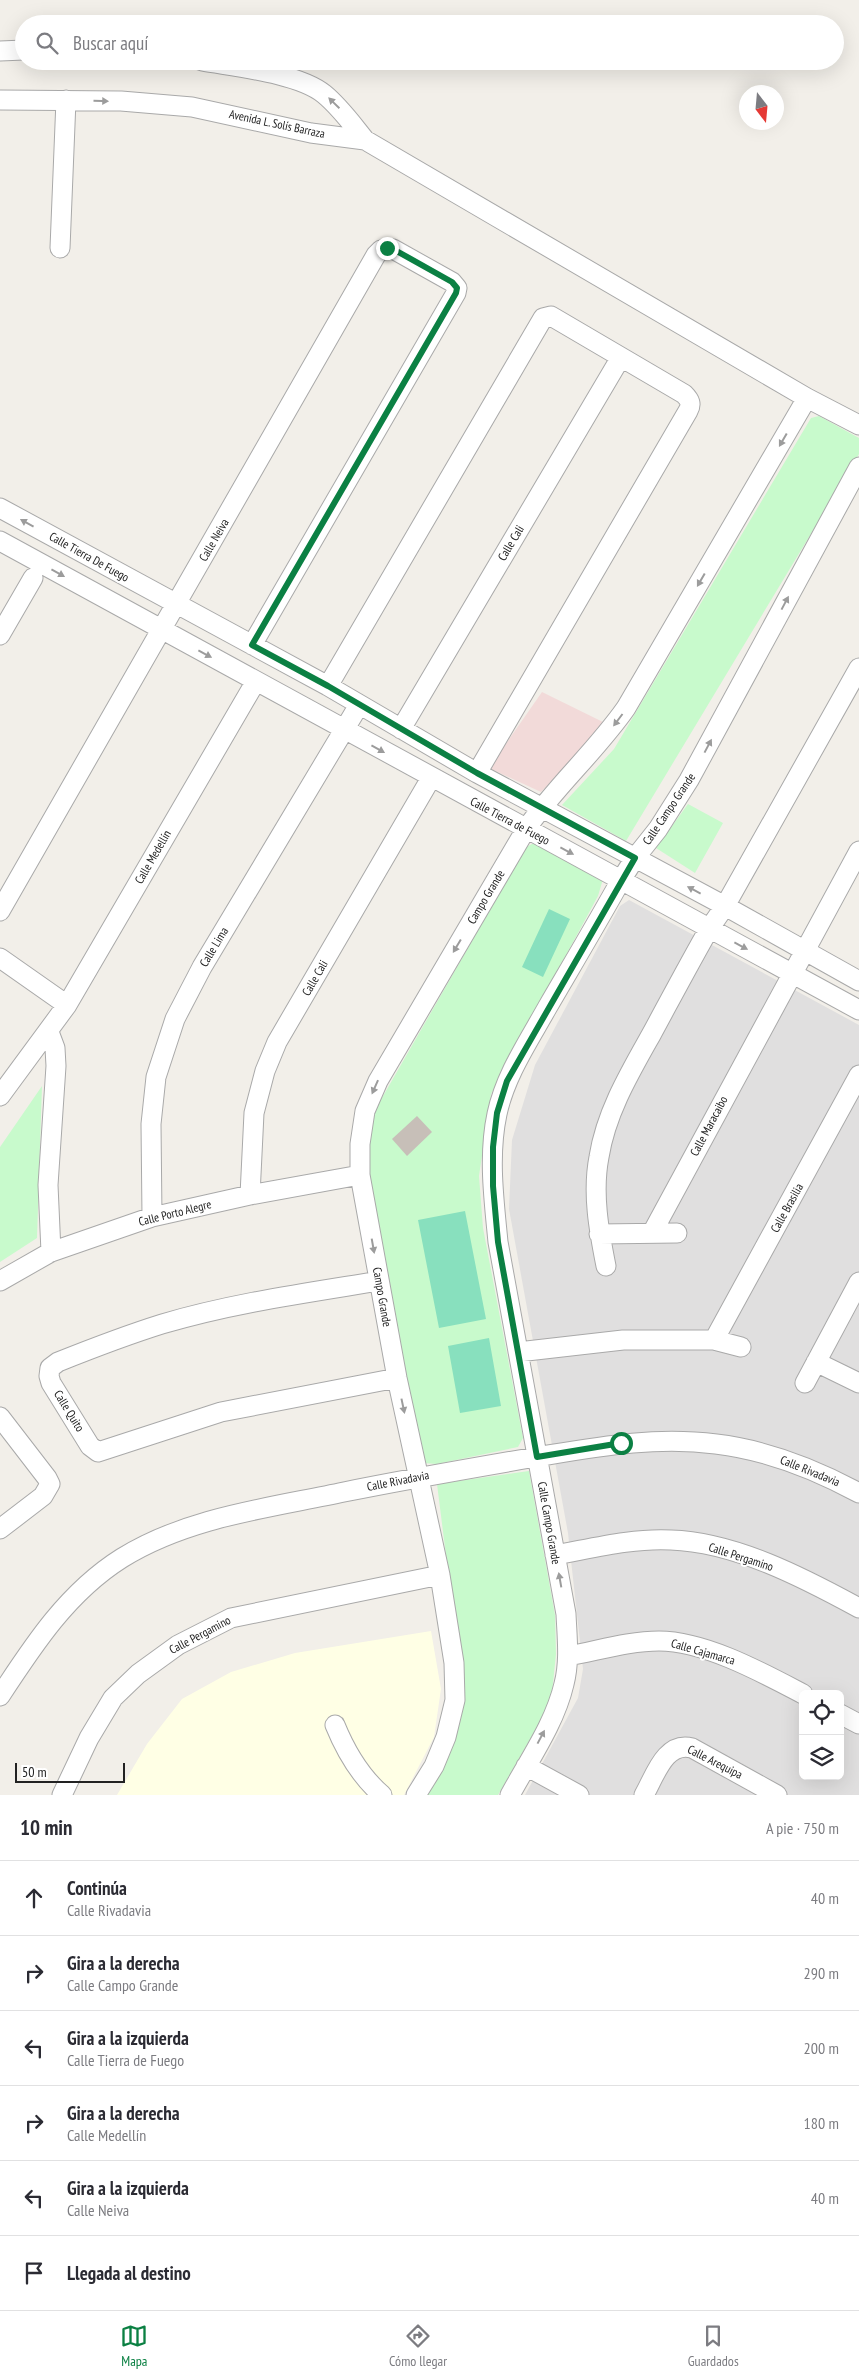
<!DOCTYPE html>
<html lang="es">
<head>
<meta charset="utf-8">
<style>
  :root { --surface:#fff; --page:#f2f2f3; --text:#2b2b33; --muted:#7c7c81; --line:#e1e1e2; --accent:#0b8043 }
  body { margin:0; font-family:"PT Sans Narrow",sans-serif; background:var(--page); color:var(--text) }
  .controls { position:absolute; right:15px; bottom:15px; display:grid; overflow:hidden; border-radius:8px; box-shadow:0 5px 20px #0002 }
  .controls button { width:45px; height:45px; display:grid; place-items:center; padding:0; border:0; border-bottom:1px solid var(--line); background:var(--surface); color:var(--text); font:25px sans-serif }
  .compass { position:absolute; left:739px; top:85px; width:45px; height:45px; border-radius:50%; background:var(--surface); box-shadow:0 5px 20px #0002; rotate:164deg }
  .scale { position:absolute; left:15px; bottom:12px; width:110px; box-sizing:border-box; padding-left:5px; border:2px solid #222; border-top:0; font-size:14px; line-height:18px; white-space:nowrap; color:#222; -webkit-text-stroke:4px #fff; paint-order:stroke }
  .stop { position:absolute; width:15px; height:15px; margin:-11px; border:4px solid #0b8043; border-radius:50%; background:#fff }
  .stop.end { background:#0b8043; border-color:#fff; box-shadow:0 1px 5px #0008 }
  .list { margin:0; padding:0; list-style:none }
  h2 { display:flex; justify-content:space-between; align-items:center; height:65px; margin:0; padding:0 20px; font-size:21px }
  h2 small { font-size:16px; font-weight:400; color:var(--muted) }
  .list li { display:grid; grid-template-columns:32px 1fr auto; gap:15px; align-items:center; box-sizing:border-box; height:75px; padding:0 20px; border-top:1px solid var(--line) }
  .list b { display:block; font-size:19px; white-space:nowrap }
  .list p { margin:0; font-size:16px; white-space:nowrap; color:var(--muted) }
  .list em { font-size:16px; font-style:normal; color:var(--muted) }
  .icon { flex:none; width:28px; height:28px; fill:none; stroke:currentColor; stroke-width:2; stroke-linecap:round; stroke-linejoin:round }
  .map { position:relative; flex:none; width:859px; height:1795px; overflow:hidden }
  .search { position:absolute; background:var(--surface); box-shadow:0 5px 20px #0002; left:15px; right:15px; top:15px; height:55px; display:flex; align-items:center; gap:12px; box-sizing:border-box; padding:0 18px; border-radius:28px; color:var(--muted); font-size:19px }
  .sheet { height:515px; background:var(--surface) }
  nav { display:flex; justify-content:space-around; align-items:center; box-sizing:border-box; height:70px; border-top:1px solid var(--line); background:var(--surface); font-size:14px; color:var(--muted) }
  nav a { display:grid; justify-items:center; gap:2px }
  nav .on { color:var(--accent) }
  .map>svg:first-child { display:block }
  .residential { fill:#e0dfdf; fill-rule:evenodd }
  .commercial { fill:#f2dad9 }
  .education { fill:#ffffe5 }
  .park { fill:#c8facc }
  .pitch { fill:#88e0be }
  .building { fill:#c7bfb8 }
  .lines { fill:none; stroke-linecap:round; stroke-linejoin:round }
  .minor-casing { stroke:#a9a9a9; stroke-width:21 }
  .minor { stroke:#fff; stroke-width:19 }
  .oneway { fill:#9c9c9c }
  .route { stroke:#0b8043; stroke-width:6 }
  .labels { text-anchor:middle; stroke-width:4; stroke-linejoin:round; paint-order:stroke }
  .street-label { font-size:12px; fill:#222; stroke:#fff }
</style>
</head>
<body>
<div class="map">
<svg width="859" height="1795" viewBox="0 0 859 1795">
  <rect width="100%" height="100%" fill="#f2efe9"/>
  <path class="residential" d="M629,900l230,125v770h-334l53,-97 5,-29 -15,-136 -59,-324 3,-69 23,-75 85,-159zM803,1694h37v82h-37z"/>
  <path class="commercial" d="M542,692l65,32 -66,68 -52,-24z"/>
  <path class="education" d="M431,1631l10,58 -7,48 -30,58h-287l30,-51 35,-45 49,-27 64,-19z"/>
  <path class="park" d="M819,416l40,22v16l-233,387 -64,-36 52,-56 197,-331z
    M688,804l35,19 -28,50 -39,-25z
    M532,844h7l64,35 -5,17 -107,198 -12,82 4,52 40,210 -5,9 -81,17 -14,-1 -55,-286v-27l7,-40 151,-263z
    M42,1086l-5,152 -37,24v-115z
    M529,1471l26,144 1,39 -5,49 -53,92h-72l37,-105 -26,-206z"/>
  <path class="pitch" d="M549,909l21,10 -27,58 -21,-10z
    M465,1211l21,108 -47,9 -21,-108z
    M489,1338l12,68 -41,7 -12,-67z"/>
  <path class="building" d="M417,1116l15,16 -25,24 -15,-17z"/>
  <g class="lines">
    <g class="minor-casing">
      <path id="minor" d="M0,51l24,-1
        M202,61c33,6 96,12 122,33 16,13 28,30 41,46l442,258 52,27
        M0,100l121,1 71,6 119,26 54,7
        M60,248l6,-148
        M0,508l328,178 149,87 248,133 134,75
        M0,541l859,469
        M0,635l33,-57
        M328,686l215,-368 8,-2 133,78c6,6 8,10 4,17l-211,362
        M401,729l220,-372
        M0,911l376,-656 5,-5 12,-1 59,33 5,6 -1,5 -204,352
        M0,958l67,47
        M49,1032l6,16 1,18 -8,119 3,67
        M0,1096l67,-91 189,-324
        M250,1195l4,-82 11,-42 12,-29 154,-264
        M152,1217l-1,-93 5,-47 19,-58 27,-52 157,-262
        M652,1233l207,-382
        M599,1234l78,-1
        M606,1266c-7,-35 -14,-73 -7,-109 7,-44 30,-83 52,-122 19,-35 38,-71 58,-106l16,-23 134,-238
        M0,1281l51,-29 101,-35 98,-22 110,-20
        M379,1281c-73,12 -146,22 -217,43 -35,11 -69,24 -104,38l-8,6 -1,8 2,7 39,63 8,6 123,-40 176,-34
        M714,1340l145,-265
        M518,1352l105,-12h91l27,7
        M816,1362l43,21
        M805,1383l54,-101
        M0,1417l47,61 3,6 -7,12 -43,33
        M555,1555c39,-7 77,-17 116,-15 64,2 133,38 188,68
        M568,1656c29,-5 61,-15 91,-15 46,0 104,32 144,53
        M0,1696c34,-52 68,-104 122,-138 66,-41 147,-50 222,-66 64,-13 128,-24 192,-35 61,-10 118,-21 180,-13 50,6 99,25 143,49
        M840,1714l19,10
        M335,1725c11,27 25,51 47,70
        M526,1766l53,29
        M62,1795l27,-57 24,-40 25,-24 40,-29 53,-27 209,-43
        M416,1795l18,-29 12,-29 9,-37 -1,-37 -14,-88 -43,-197 -37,-203v-31l5,-33 13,-30 148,-252c30,-43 70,-78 100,-121l181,-310
        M510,1795c19,-35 45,-72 54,-111 6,-23 3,-47 2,-70l-68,-372c-4,-42 -10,-86 -1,-128 8,-38 31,-72 50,-106 25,-43 50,-85 74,-128l14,-22 23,-29 31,-49 170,-313
        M644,1795c11,-19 21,-54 48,-47l85,47"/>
    </g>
    <use href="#minor" class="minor"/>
  </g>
  <defs><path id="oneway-solid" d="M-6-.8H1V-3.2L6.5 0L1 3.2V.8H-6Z" transform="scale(1.25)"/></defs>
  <g class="oneway">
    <use href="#oneway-solid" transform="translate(101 101) rotate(1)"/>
    <use href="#oneway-solid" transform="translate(334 103) rotate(-136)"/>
    <use href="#oneway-solid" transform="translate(783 440) rotate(120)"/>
    <use href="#oneway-solid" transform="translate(27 523) rotate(-151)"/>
    <use href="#oneway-solid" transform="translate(58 573) rotate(29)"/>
    <use href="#oneway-solid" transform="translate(701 580) rotate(120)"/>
    <use href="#oneway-solid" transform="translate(785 603) rotate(-62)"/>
    <use href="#oneway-solid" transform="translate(205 654) rotate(28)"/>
    <use href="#oneway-solid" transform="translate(618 720) rotate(127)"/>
    <use href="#oneway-solid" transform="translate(708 746) rotate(-62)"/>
    <use href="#oneway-solid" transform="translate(378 749) rotate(29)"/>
    <use href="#oneway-solid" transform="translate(567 851) rotate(28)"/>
    <use href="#oneway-solid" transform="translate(694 890) rotate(-152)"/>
    <use href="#oneway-solid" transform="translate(457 946) rotate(121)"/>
    <use href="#oneway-solid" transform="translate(741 946) rotate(28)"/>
    <use href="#oneway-solid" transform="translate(375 1087) rotate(114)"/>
    <use href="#oneway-solid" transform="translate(373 1246) rotate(80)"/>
    <use href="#oneway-solid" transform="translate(403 1406) rotate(78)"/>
    <use href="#oneway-solid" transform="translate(560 1580) rotate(-100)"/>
    <use href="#oneway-solid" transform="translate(541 1737) rotate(-62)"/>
  </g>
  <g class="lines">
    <path class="route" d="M387,248l6,1 59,33 5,6 -1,5 -204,352 76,41 149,87 158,85 -128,223 -10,32 -4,34v39l5,56 39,215 84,-14"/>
  </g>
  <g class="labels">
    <g class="street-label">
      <text transform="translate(277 124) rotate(12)" y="4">Avenida L. Solís Barraza</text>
      <text transform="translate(214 540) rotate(-60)" y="4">Calle Neiva</text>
      <text transform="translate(511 543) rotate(-59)" y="4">Calle Cali</text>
      <text transform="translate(89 557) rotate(29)" y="4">Calle Tierra De Fuego</text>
      <text transform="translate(669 809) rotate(-56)" y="4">Calle Campo Grande</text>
      <text transform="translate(510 821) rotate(28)" y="4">Calle Tierra de Fuego</text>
      <text transform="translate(153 857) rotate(-60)" y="4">Calle Medellín</text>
      <text transform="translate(486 897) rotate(-59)" y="4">Campo Grande</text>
      <text transform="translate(214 947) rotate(-59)" y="4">Calle Lima</text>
      <text transform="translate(315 978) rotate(-60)" y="4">Calle Cali</text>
      <text transform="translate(709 1126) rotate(-62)" y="4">Calle Maracaibo</text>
      <text transform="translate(787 1208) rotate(-61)" y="4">Calle Brasilia</text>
      <text transform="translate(175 1213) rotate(-14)" y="4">Calle Porto Alegre</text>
      <text transform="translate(382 1297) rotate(80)" y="4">Campo Grande</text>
      <text transform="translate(69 1411) rotate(58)" y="4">Calle Quito</text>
      <text transform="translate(810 1471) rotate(22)" y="4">Calle Rivadavia</text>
      <text transform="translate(398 1481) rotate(-11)" y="4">Calle Rivadavia</text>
      <text transform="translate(549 1523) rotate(80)" y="4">Calle Campo Grande</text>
      <text transform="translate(741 1557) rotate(18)" y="4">Calle Pergamino</text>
      <text transform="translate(200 1635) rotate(-28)" y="4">Calle Pergamino</text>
      <text transform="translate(703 1652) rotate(16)" y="4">Calle Cajamarca</text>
      <text transform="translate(715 1762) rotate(27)" y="4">Calle Arequipa</text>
    </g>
  </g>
</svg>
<div class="controls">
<button><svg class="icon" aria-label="locate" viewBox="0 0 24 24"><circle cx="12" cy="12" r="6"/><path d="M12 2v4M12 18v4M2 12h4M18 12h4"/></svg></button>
<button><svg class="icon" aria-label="layers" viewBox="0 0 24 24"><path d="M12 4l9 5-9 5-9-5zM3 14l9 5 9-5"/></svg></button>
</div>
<svg class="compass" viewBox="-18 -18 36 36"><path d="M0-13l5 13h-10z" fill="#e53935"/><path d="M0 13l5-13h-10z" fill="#7c7c81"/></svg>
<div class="scale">50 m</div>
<div class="stop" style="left:621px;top:1443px"></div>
<div class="stop end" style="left:387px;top:248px"></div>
<div class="search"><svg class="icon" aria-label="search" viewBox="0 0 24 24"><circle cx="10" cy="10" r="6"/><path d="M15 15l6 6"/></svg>Buscar aquí</div>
</div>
<section class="sheet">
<h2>10 min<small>A pie · 750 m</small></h2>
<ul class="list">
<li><svg class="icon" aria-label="ahead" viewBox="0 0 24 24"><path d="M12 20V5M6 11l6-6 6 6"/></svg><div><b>Continúa</b><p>Calle Rivadavia</p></div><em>40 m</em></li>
<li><svg class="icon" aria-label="right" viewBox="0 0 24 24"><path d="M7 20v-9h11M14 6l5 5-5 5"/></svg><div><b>Gira a la derecha</b><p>Calle Campo Grande</p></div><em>290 m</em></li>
<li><svg class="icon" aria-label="left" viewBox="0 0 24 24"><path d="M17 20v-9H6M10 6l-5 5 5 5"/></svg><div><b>Gira a la izquierda</b><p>Calle Tierra de Fuego</p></div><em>200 m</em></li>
<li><svg class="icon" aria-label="right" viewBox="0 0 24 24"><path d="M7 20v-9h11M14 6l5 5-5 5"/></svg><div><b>Gira a la derecha</b><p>Calle Medellín</p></div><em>180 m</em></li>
<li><svg class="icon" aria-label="left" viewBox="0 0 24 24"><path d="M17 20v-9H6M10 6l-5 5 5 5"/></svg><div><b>Gira a la izquierda</b><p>Calle Neiva</p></div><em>40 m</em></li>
<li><svg class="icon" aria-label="arrive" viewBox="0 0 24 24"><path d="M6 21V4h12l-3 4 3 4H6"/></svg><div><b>Llegada al destino</b></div></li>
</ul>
</section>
<nav>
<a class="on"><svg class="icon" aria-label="map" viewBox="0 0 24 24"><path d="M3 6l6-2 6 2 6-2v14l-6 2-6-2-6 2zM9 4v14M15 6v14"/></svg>Mapa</a>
<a><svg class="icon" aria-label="directions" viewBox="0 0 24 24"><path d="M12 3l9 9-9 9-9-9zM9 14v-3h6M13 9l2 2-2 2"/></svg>Cómo llegar</a>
<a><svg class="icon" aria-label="saved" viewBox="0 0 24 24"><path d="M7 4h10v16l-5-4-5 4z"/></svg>Guardados</a>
</nav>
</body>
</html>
